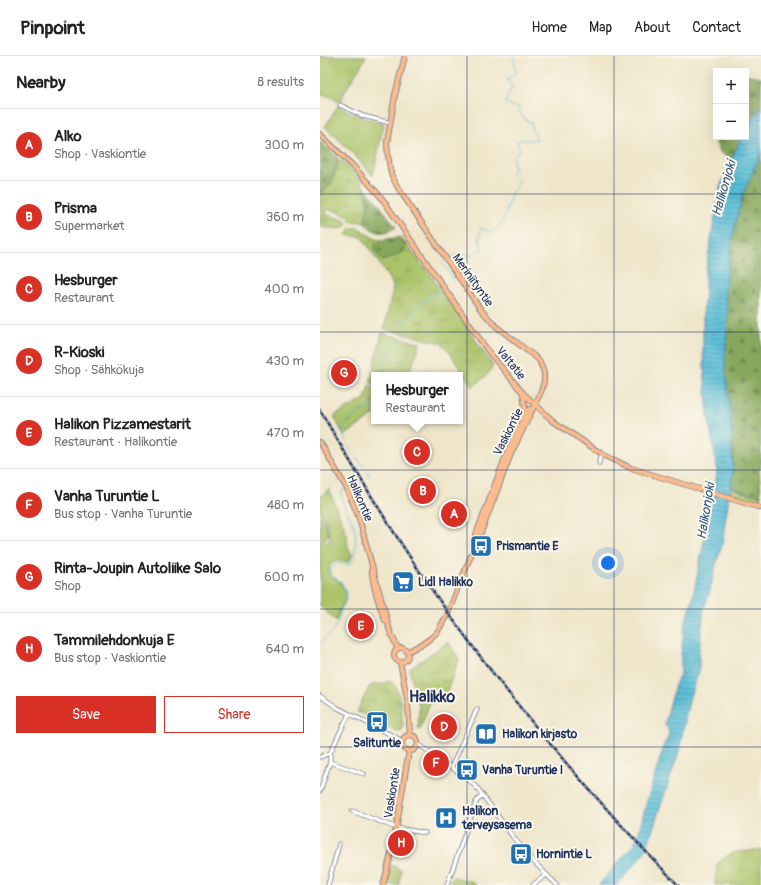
<!DOCTYPE html>
<html lang="en">
<head>
<meta charset="utf-8">
<style>
  :root { --surface:#fff; --page:#f2f2f2; --text:#222; --muted:#767676; --line:#e0e0e0; --accent:#d93025 }
  body { margin:0; font-family:Pangolin,sans-serif; background:var(--page); color:var(--text) }
  .controls { position:absolute; right:12px; top:12px; display:grid; overflow:hidden; border-radius:0px; box-shadow:0 4px 16px #0002 }
  .controls button { width:36px; height:36px; display:grid; place-items:center; padding:0; border:0; border-bottom:1px solid var(--line); background:var(--surface); color:var(--text); font:20px sans-serif }
  .you { position:absolute; left:288px; top:507px; width:14px; height:14px; margin:-10px; border:3px solid #fff; border-radius:50%; background:#1a73e8; box-shadow:0 0 0 6px #1a73e833 }
  .badge { display:grid; place-items:center; width:26px; height:26px; border-radius:50%; background:var(--accent); color:#fff; font-size:13px; font-weight:700 }
  .pin { position:absolute; translate:-50% -50%; border:2px solid #fff; box-shadow:0 1px 4px #0006 }
  .popup { position:absolute; left:51px; top:316px; width:92px; height:52px; box-sizing:border-box; display:grid; place-content:center; border-radius:0px; background:var(--surface); filter:drop-shadow(0 1px 3px #0005); font-size:13px; white-space:nowrap; color:var(--muted) }
  .popup b { font-size:15px; color:var(--text) }
  .popup::after { content:''; position:absolute; left:50%; top:100%; margin-left:-8px; border:8px solid transparent; border-top-color:var(--surface) }
  .list { margin:0; padding:0; list-style:none }
  h2 { display:flex; justify-content:space-between; align-items:center; height:52px; margin:0; padding:0 16px; font-size:17px }
  h2 small { font-size:13px; font-weight:400; color:var(--muted) }
  .list li { display:grid; grid-template-columns:26px 1fr auto; gap:12px; align-items:center; box-sizing:border-box; height:72px; padding:0 16px; border-top:1px solid var(--line) }
  .list b { display:block; font-size:15px; white-space:nowrap }
  .list p { margin:0; font-size:13px; white-space:nowrap; color:var(--muted) }
  .list em { font-size:13px; font-style:normal; color:var(--muted) }
  .actions { display:flex; gap:8px; padding:12px 16px }
  .actions a { flex:1; padding:9px 0; border:1px solid var(--accent); border-radius:0px; text-align:center; font-size:14px; color:var(--accent) }
  .actions .main { background:var(--accent); color:#fff }
  .map { position:relative; flex:none; width:441px; height:829px; overflow:hidden }
  header { display:flex; align-items:center; gap:24px; box-sizing:border-box; height:56px; padding:0 20px; background:var(--surface); border-bottom:1px solid var(--line) }
  header strong { font-size:19px }
  nav { display:flex; gap:22px; margin-inline-start:auto; font-size:14px }
  main { display:flex }
  aside { flex:1; background:var(--surface) }
  .map>svg:first-child { display:block }
  .grass { fill:url(#grass-tufts); stroke:#627863 }
  .forest { fill:url(#forest-firs); stroke:#516c5d }
  .park { fill:#aac268; stroke:#627863 }
  .water { fill:url(#water-rules); stroke:#3a769a }
  .lines { fill:none; stroke-linecap:round; stroke-linejoin:round }
  .stream { stroke:#59bdd7; stroke-width:1 }
  .minor-casing { stroke:#656f84; stroke-width:5 }
  .major-casing { stroke:#656f84; stroke-width:6 }
  .minor { stroke:#fff; stroke-width:3.5 }
  .major { stroke:#fbbb8d; stroke-width:4.5 }
  .rail-casing { stroke:#1b2f5e; stroke-width:2.5 }
  .rail { stroke:#fbf7ec; stroke-width:1; stroke-dasharray:3; stroke-linecap:butt }
  .grid { fill:none; stroke:#1b2f5e; stroke-width:1; stroke-opacity:0.55 }
  .labels { text-anchor:middle; stroke-width:4; stroke-linejoin:round; paint-order:stroke }
  .street-label { font-size:12px; fill:#1b2f5e; stroke:#fbf7ec }
  .poi-label { font-size:12px; font-weight:bold; fill:#1b2f5e; stroke:#fbf7ec; text-anchor:start }
  .water-label { font-size:13px; font-style:italic; fill:#2e5a82; stroke:#fbf7ec }
  .district-label { font-size:16px; font-weight:bold; fill:#1b2f5e; stroke:#fbf7ec }
</style>
</head>
<body>
<header>
<strong>Pinpoint</strong>
<nav><a>Home</a><a>Map</a><a>About</a><a>Contact</a></nav>
</header>
<main>
<aside>
<h2>Nearby<small>8 results</small></h2>
<ul class="list">
<li><span class="badge">A</span><div><b>Alko</b><p>Shop · Vaskiontie</p></div><em>300 m</em></li>
<li><span class="badge">B</span><div><b>Prisma</b><p>Supermarket</p></div><em>360 m</em></li>
<li><span class="badge">C</span><div><b>Hesburger</b><p>Restaurant</p></div><em>400 m</em></li>
<li><span class="badge">D</span><div><b>R-Kioski</b><p>Shop · Sähkökuja</p></div><em>430 m</em></li>
<li><span class="badge">E</span><div><b>Halikon Pizzamestarit</b><p>Restaurant · Halikontie</p></div><em>470 m</em></li>
<li><span class="badge">F</span><div><b>Vanha Turuntie L</b><p>Bus stop · Vanha Turuntie</p></div><em>480 m</em></li>
<li><span class="badge">G</span><div><b>Rinta-Joupin Autoliike Salo</b><p>Shop</p></div><em>600 m</em></li>
<li><span class="badge">H</span><div><b>Tammilehdonkuja E</b><p>Bus stop · Vaskiontie</p></div><em>640 m</em></li>
</ul>
<div class="actions"><a class="main">Save</a><a>Share</a></div>
</aside>
<div class="map">
<svg width="441" height="829" viewBox="0 0 441 829">
  <defs>
    <pattern id="grass-tufts" width="24" height="20" patternUnits="userSpaceOnUse"><rect width="24" height="20" fill="#aac268"/><path d="M3 7l-1-3M5 7V3M7 7l1-3M15 17l-1-3M17 17v-4M19 17l1-3" fill="none" stroke="#8a9e59"/></pattern>
    <pattern id="forest-firs" width="22" height="20" patternUnits="userSpaceOnUse"><rect width="22" height="20" fill="#87a85c"/><path d="M5 1l3.5 6h-7zM16 11l3.5 6h-7z" fill="#6e894f"/></pattern>
    <pattern id="water-rules" width="6" height="5" patternUnits="userSpaceOnUse"><rect width="6" height="5" fill="#59bdd7"/><path d="M0 2.5h6" fill="none" stroke="#499ab2"/></pattern>
  </defs>
  <rect width="100%" height="100%" fill="#fbf7ec"/>
  <filter id="ink" filterUnits="userSpaceOnUse"><feTurbulence type="fractalNoise" baseFrequency=".025" numOctaves="2"/><feDisplacementMap in="SourceGraphic" scale="8" xChannelSelector="R" yChannelSelector="G"/><feConvolveMatrix kernelMatrix="1 2 1 2 8 2 1 2 1" color-interpolation-filters="sRGB"/></filter>
  <filter id="wash" filterUnits="userSpaceOnUse"><feTurbulence type="fractalNoise" baseFrequency=".012" numOctaves="4" result="noise"/><feDisplacementMap in="SourceGraphic" scale="16" xChannelSelector="R" yChannelSelector="G"/><feGaussianBlur stdDeviation="0.9" result="paint"/><feColorMatrix in="noise" values="0 0 0 0 0 0 0 0 0 0 0 0 0 0 0 0 0 1.4 0 .05"/><feComposite in="paint" operator="in"/></filter>
  <g filter="url(#wash)">
    <rect width="100%" height="100%" fill="#efe6ca"/>
    <path class="grass" d="M22,104c14,11 28,30 26,49 -1,4 -3,8 -4,12l-12,1 -3,-3 2,-2 -18,-7 -6,-1 -3,5 20,6 4,4 -8,5 -20,-2v-33l11,-10 7,-20z
      M38,171c14,12 24,17 42,10l6,6 42,56 45,67 -4,7 -15,13h-2l-24,-36 -7,-7 -57,-14 9,-40v-4l-31,-48 -16,-2 4,-6z
      M62,277l38,10 -1,4 -11,28h-34v10l-4,-3z
      M49,329l5,3v27l-30,21 -10,-20 31,-17z
      M410,431l20,7 11,2v6l-31,-9z
      M128,586l11,17 -14,38 -12,-4 -13,37 -2,-2 1,-20 -10,-39z
      M69,625c12,3 13,36 14,47l-1,2 -6,1 -22,-12 -17,-7 12,-25 7,-4 3,2z"/>
    <path class="forest" d="M426,18l15,4v27l-15,25z
      M398,81h24l-11,22 -10,-6 -5,-9z
      M0,85l19,18 -8,25 -11,9z
      M441,97v315h-2l2,28 -11,-2 -19,-7 2,-16v-14l-8,-95 3,-47 -3,-23 7,-53 10,-42z
      M43,130l15,17 18,24c-14,9 -20,6 -32,-4 4,-16 6,-22 -1,-37z
      M77,182l8,6v6l-12,7 -10,4c-5,-5 -8,-9 -8,-16l9,-6z"/>
    <path class="park" d="M0,0h46c-7,16 -20,29 -25,45l-21,-8z
      M18,50l25,12 21,5 -11,53 -25,-28 -23,-21z
      M9,433l18,46 1,13 4,7 -3,7 -13,-1 -6,4c-4,14 2,10 10,17 3,4 5,10 7,15l-7,12 -4,12 -16,-15v-68l8,5 2,-5 -5,-21 -5,-5v-15z
      M0,458l3,3 5,18 -2,4 -6,-3z
      M441,793v36h-46l2,-21c17,-16 24,-11 44,-15z
      M71,809l10,5 -2,15h-14z
      M133,821l18,4 5,4h-27z"/>
    <path class="water" d="M441,49v48l-19,44 -10,42 -7,53 3,23 -3,47 6,59 2,50 -9,58 -1,13 -9,29 -5,24 -5,13 -5,43v21l-9,24 -11,55 -32,96 -4,8 -26,30h-18l35,-41 4,-9 10,-38 14,-45 2,-8 3,-4 2,-6 -1,-5 -3,-4v-3l10,-37 6,-13v-19l4,-30 6,-17 25,-126 1,-13 -9,-51 -5,-63v-38l2,-25v-16l15,-87 19,-45 3,-5h4v-7z"/>
    <g class="lines">
      <path class="stream" d="M130,203l7,-5 4,2 7,-2 4,2 6,-6h4l-1,-5 -2,-6 2,-11 11,4c12,-6 15,-23 18,-35 2,-7 8,-9 8,-19l-7,-7 4,-4c-3,-5 -2,-9 1,-14l5,-2 -4,-7v-3l20,-2 -2,-6 -3,-3v-6l-2,-3h-3l-6,-6 -2,-7 -14,-5 7,-17 -5,-6 9,-7v-3l-2,-5 1,-6 -2,-3
        M123,208l11,16v2
        M127,231l2,-1
        M80,274l3,-8c4,-2 9,-5 12,-9 3,-4 4,-8 7,-11 5,-4 13,-7 19,-11
        M62,319l3,-8 -1,-4 5,-5v-8l9,-11
        M48,420l1,-1 -1,-4c-8,-9 -33,-36 -23,-48 2,-3 7,-5 10,-7 6,-4 12,-10 19,-10
        M0,588l11,-11 7,-11 3,-12 6,-12 -5,-15 -12,-9 1,-5c6,-6 9,-6 17,-4l4,-3c3,-10 5,-20 3,-31 -2,-14 -18,-28 -12,-42"/>
    </g>
  </g>
  <g filter="url(#ink)">
    <g class="lines">
      <g class="minor-casing">
        <path id="minor" d="M20,49l23,11 28,7
          M279,407l3,-9
          M0,640l18,12 65,33
          M98,688l50,35 10,10 35,48 23,27 21,21
          M0,701l10,-4 19,-39
          M10,706l34,12
          M132,710l25,-57
          M0,735l10,-29v-9
          M32,755l45,17 28,5
          M8,829l11,-41
          M127,829l29,-83 6,-7
          M213,829l13,-10"/>
      </g>
      <g class="major-casing">
        <path id="major" d="M85,0l-10,39 -8,48 1,12 3,19 7,14 83,122 16,17 42,33 5,12v9l-3,11 -30,62 -29,76 -10,23 -24,60 -10,18 -6,6 -8,6 -17,9
          M0,78l33,32 28,31 107,154 35,42 30,28 49,33 29,14 130,40
          M203,337l3,21
          M0,386l27,47 12,29 31,113
          M153,491l1,-7 33,-87 17,-36 6,-8
          M52,511c-1,16 8,39 13,53
          M69,573l9,20
          M74 599a7 7 0 1 1 14 0a7 7 0 1 1-14 0Z
          M80,606l8,42 2,31
          M82 687a8 8 0 1 1 16 0a8 8 0 1 1-16 0Z
          M63,829c13,-44 18,-89 26,-134"/>
      </g>
      <use href="#minor" class="minor"/>
      <use href="#major" class="major"/>
      <g class="rail-casing">
        <path id="rail" d="M0,354c37,64 75,127 117,187 72,103 153,198 241,288"/>
      </g>
      <use href="#rail" class="rail"/>
    </g>
  </g>
  <path class="grid" d="M147,0v829M294,0v829M0,138h441M0,276h441M0,414h441M0,553h441M0,691h441"/>
  <defs>
    <g id="bus-square" transform="scale(1.15)"><rect x="-9" y="-9" width="18" height="18" rx="4" fill="#1f6fb2" stroke="#fbf7ec"/><path d="M-5-6H5V4H4V6H2V4H-2V6H-4V4H-5ZM-3.5-4V0h7V-4ZM-3.5 1.2v1.5H-2V1.2ZM2 1.2v1.5H3.5V1.2Z" fill="#fff"/></g>
    <g id="supermarket-square" transform="scale(1.15)"><rect x="-9" y="-9" width="18" height="18" rx="4" fill="#1f6fb2" stroke="#fbf7ec"/><path d="M-6-5.5h2.5l.6 2H6L4.5 2H-2.5L-4.4-4H-6ZM-1.5 3.2a1.3 1.3 0 1 0 .1 0ZM3 3.2a1.3 1.3 0 1 0 .1 0Z" fill="#fff"/></g>
    <g id="library-square" transform="scale(1.15)"><rect x="-9" y="-9" width="18" height="18" rx="4" fill="#1f6fb2" stroke="#fbf7ec"/><path d="M-6-4Q-3-5.5-.7-3.5V5Q-3 3-6 4ZM6-4Q3-5.5 .7-3.5V5Q3 3 6 4Z" fill="#fff"/></g>
    <g id="hospital-square" transform="scale(1.15)"><rect x="-9" y="-9" width="18" height="18" rx="4" fill="#1f6fb2" stroke="#fbf7ec"/><path d="M-5-5h3v3.5h4V-5h3V5h-3V1.5h-4V5h-3Z" fill="#fff"/></g>
  </defs>
  <g fill-rule="evenodd">
    <use href="#bus-square" x="161" y="490"/>
    <use href="#supermarket-square" x="83" y="526"/>
    <use href="#bus-square" x="57" y="666"/>
    <use href="#library-square" x="166" y="678"/>
    <use href="#bus-square" x="147" y="714"/>
    <use href="#hospital-square" x="126" y="762"/>
    <use href="#bus-square" x="201" y="798"/>
  </g>
  <g class="labels">
    <g class="street-label">
      <text transform="translate(153 224) rotate(55)" y="4">Meriniityntie</text>
      <text transform="translate(191 307) rotate(51)" y="4">Valtatie</text>
      <text transform="translate(188 376) rotate(-63)" y="4">Vaskiontie</text>
      <text transform="translate(40 442) rotate(67)" y="4">Halikontie</text>
      <text transform="translate(72 737) rotate(-81)" y="4">Vaskiontie</text>
    </g>
    <g class="poi-label">
      <text x="176" y="494">Prismantie E</text>
      <text x="98" y="530">Lidl Halikko</text>
      <text x="182" y="682">Halikon kirjasto</text>
      <text x="57" y="691" text-anchor="middle">Salituntie</text>
      <text x="162" y="718">Vanha Turuntie I</text>
      <text x="142" y="759">Halikon<tspan x="142" dy="14">terveysasema</tspan></text>
      <text x="216" y="802">Hornintie L</text>
    </g>
    <g class="water-label">
      <text transform="translate(403 132) rotate(-74)" y="5">Halikonjoki</text>
      <text transform="translate(385 455) rotate(-81)" y="5">Halikonjoki</text>
    </g>
    <g class="district-label">
      <text x="112" y="646">Halikko</text>
    </g>
  </g>
</svg>
<div class="controls">
<button>+</button>
<button>−</button>
</div>
<div class="you"></div>
<div class="pin badge" style="left:134px;top:458px">A</div>
<div class="pin badge" style="left:103px;top:435px">B</div>
<div class="pin badge" style="left:97px;top:396px">C</div>
<div class="popup"><b>Hesburger</b>Restaurant</div>
<div class="pin badge" style="left:124px;top:671px">D</div>
<div class="pin badge" style="left:41px;top:570px">E</div>
<div class="pin badge" style="left:116px;top:707px">F</div>
<div class="pin badge" style="left:24px;top:317px">G</div>
<div class="pin badge" style="left:81px;top:787px">H</div>
</div>
</main>
</body>
</html>
